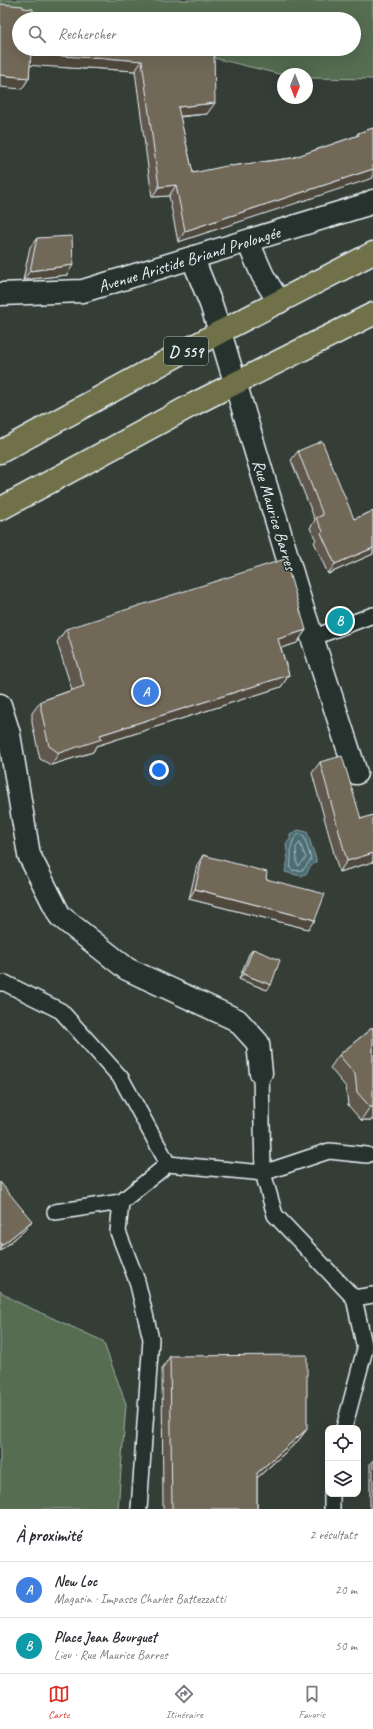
<!DOCTYPE html>
<html lang="fr">
<head>
<meta charset="utf-8">
<style>
  :root { --surface:#fff; --page:#f2f2f3; --text:#2b2b33; --muted:#7c7c81; --line:#e1e1e2; --accent:#d93025 }
  body { margin:0; font-family:Caveat,sans-serif; background:var(--page); color:var(--text) }
  .controls { position:absolute; right:12px; bottom:12px; display:grid; overflow:hidden; border-radius:8px; box-shadow:0 4px 16px #0002 }
  .controls button { width:36px; height:36px; display:grid; place-items:center; padding:0; border:0; border-bottom:1px solid var(--line); background:var(--surface); color:var(--text); font:20px sans-serif }
  .compass { position:absolute; left:277px; top:68px; width:36px; height:36px; border-radius:50%; background:var(--surface); box-shadow:0 4px 16px #0002; rotate:180deg }
  .you { position:absolute; left:159px; top:770px; width:14px; height:14px; margin:-10px; border:3px solid #fff; border-radius:50%; background:#1a73e8; box-shadow:0 0 0 6px #1a73e833 }
  .badge { display:grid; place-items:center; width:26px; height:26px; border-radius:50%; background:var(--accent); color:#fff; font-size:13px; font-weight:700 }
  .pin { position:absolute; translate:-50% -50%; border:2px solid #fff; box-shadow:0 1px 4px #0006 }
  .list { margin:0; padding:0; list-style:none }
  h2 { display:flex; justify-content:space-between; align-items:center; height:52px; margin:0; padding:0 16px; font-size:17px }
  h2 small { font-size:13px; font-weight:400; color:var(--muted) }
  .list li { display:grid; grid-template-columns:26px 1fr auto; gap:12px; align-items:center; box-sizing:border-box; height:56px; padding:0 16px; border-top:1px solid var(--line) }
  .list b { display:block; font-size:15px; white-space:nowrap }
  .list p { margin:0; font-size:13px; white-space:nowrap; color:var(--muted) }
  .list em { font-size:13px; font-style:normal; color:var(--muted) }
  .icon { flex:none; width:22px; height:22px; fill:none; stroke:currentColor; stroke-width:2; stroke-linecap:round; stroke-linejoin:round }
  .map { position:relative; flex:none; width:373px; height:1509px; overflow:hidden }
  .search { position:absolute; background:var(--surface); box-shadow:0 4px 16px #0002; left:12px; right:12px; top:12px; height:44px; display:flex; align-items:center; gap:10px; box-sizing:border-box; padding:0 14px; border-radius:22px; color:var(--muted); font-size:15px }
  .sheet { height:164px; background:var(--surface) }
  nav { display:flex; justify-content:space-around; align-items:center; box-sizing:border-box; height:56px; border-top:1px solid var(--line); background:var(--surface); font-size:11px; color:var(--muted) }
  nav a { display:grid; justify-items:center; gap:2px }
  nav .on { color:var(--accent) }
  .map>svg:first-child { display:block }
  .green { fill:#576d51; stroke:#a0afa4 }
  .water { fill:#4c6d73; stroke:#8aa2a8 }
  .lines { fill:none; stroke-linecap:round; stroke-linejoin:round }
  .shore { stroke:#aabcc3; stroke-width:1 }
  .lane-casing { stroke:#e8f1f8; stroke-width:18 }
  .street-casing { stroke:#e8f1f8; stroke-width:25 }
  .primary-casing { stroke:#e8f1f8; stroke-width:25 }
  .lane { stroke:#26332d; stroke-width:15 }
  .street { stroke:#26332d; stroke-width:22 }
  .primary { stroke:#6f714a; stroke-width:22 }
  .wall { fill:#61594d; stroke:#e8f1f8 }
  .shaded-wall { fill:#4f493e; stroke:#e8f1f8 }
  .building { fill:#716859; stroke:#e8f1f8 }
  .labels { text-anchor:middle; stroke-width:3; stroke-linejoin:round; paint-order:stroke }
  .shield { fill:#26332d; stroke:#aeb8bb; stroke-width:1 }
  .shield-label { font-size:16px; font-weight:bold; fill:#e8f1f8 }
  .street-label { font-size:17px; fill:#e8f1f8; stroke:#26332d }
</style>
</head>
<body>
<div class="map">
<svg width="373" height="1509" viewBox="0 0 373 1509">
  <rect width="100%" height="100%" fill="#353e36"/>
  <filter id="ink" filterUnits="userSpaceOnUse"><feTurbulence type="fractalNoise" baseFrequency=".025" numOctaves="2"/><feDisplacementMap in="SourceGraphic" scale="8" xChannelSelector="R" yChannelSelector="G"/><feConvolveMatrix kernelMatrix="1 2 1 2 8 2 1 2 1" color-interpolation-filters="sRGB"/></filter>
  <g filter="url(#ink)">
    <path class="green" d="M0,0h373v79l-66,-1v-4h-24v1l-106,-26h177v-30h-314l-40,-9z
      M0,1291l15,10 88,40 23,63 -8,105h-118z"/>
    <path class="water" d="M298,830l9,2 9,27v3l-6,5 -3,6 -6,3 -16,-4 3,-12 -2,-17 4,-3v-5z"/>
    <g class="lines">
      <path class="shore" d="M299,834l5,2 7,23c-7,10 -6,13 -19,11l-2,-2c3,-12 -3,-26 9,-34z
        M300,843l6,15 -7,8 -2,-2 -1,-16z"/>
      <g class="lane-casing">
        <path id="lane" d="M312,638l61,-23
          M0,983h5l56,28 60,67 47,86 95,9 66,-22 38,4
          M261,1073l2,100 12,42 79,83 11,51 -21,79
          M121,1202l-3,30 19,49 14,58 -12,170
          M55,1212l66,-10 47,-38
          M354,1298l19,-3
          M332,1494v15"/>
      </g>
      <g class="street-casing">
        <path id="street" d="M248,242l15,34 16,26
          M193,259l18,45 9,28 81,271 55,170
          M0,294l83,-3 282,-86 8,-4
          M0,705l9,29 20,121 31,61 67,53 110,51 21,23 3,30"/>
      </g>
      <g class="primary-casing">
        <path id="primary" d="M0,452l220,-120 153,-79
          M0,509l192,-104 181,-91"/>
      </g>
      <use href="#lane" class="lane"/>
      <use href="#street" class="street"/>
      <use href="#primary" class="primary"/>
    </g>
    <path class="wall" d="M19,49h195l-7,65 -27,3 13,56 38,-7 61,-8 64,-22 2,-3 15,-5 -15,54 -180,60 -9,-46 -17,1 -17,-126 -48,-3 -2,1 -55,-4 -1,13 -7,11z
      M37,238l30,37 -44,5 7,-33z
      M298,451l56,68 19,-8v43l-45,20 -14,-32 2,-2 -6,-12 5,-8 -24,-60z
      M66,629l240,1 -9,13 -16,5 8,27 -8,12 -185,59 -3,6 -42,13 -11,-6 -8,-36v-10l9,-12 31,-11 -15,-48z
      M320,762l41,57 12,-4v47l-34,10 -27,-99z
      M203,855l63,24 49,41 -7,9 -119,-30 8,-34z
      M253,949l14,41 -28,-11 10,-25z
      M373,1027v93h-12l-13,-15 -2,-18 -16,-19 9,-13z
      M0,1182l25,48 -25,21z
      M170,1356l137,73 -9,12 -41,37v31h-94l-1,-140z
      M373,1460v49h-3v-45z"/>
    <path class="shaded-wall" d="M31,54l62,3 49,4 -7,10 -48,-3 -2,1 -61,-4z
      M0,75l29,3 -7,11 -22,-2z
      M215,103l-8,11 -36,3 7,-10z
      M373,169v9l-195,64 7,-11z
      M176,185l-7,11 -17,1 7,-10z
      M73,265l-6,10 -44,5 7,-9z
      M373,548v6l-45,20 7,-10z
      M306,630l-9,13 -28,9 9,-13z
      M289,675l-8,12 -185,59 -3,6 -42,13 8,-12 41,-18z
      M373,853v9l-34,10 8,-11z
      M195,889l120,31 -7,9 -119,-30z
      M243,974l28,11 -4,5 -28,-11z
      M370,1107h3v13h-12z
      M32,1221l-7,9 -25,21v-3l2,-3z
      M307,1429l-9,12 -50,45 9,-13z"/>
    <path class="building" d="M0,4l23,2v2l10,1 -1,10h-13v30h195l1,54 -37,4 15,66 38,-8v1l61,-8 67,-23 -1,-2 15,-5v41l-188,62 -9,-46 -17,2 -17,-126 -49,-4v1l-62,-4 -2,24 -29,-3z
      M72,236l1,29 -43,6 7,-33z
      M322,441l32,78 19,-8v37l-38,16 -14,-31 2,-2 -7,-13 7,-3 -25,-64z
      M285,559l21,71 -28,9 11,36 -189,60 2,4 -43,14 -10,-7 -8,-36v-9l43,-15 -18,-57z
      M342,756l19,63 12,-4v38l-26,8 -27,-99z
      M203,855l64,17 -1,7 59,15 -10,26 -120,-31z
      M253,949l27,11 -9,25 -28,-11z
      M373,1027v80h-3l-13,-15 -2,-18 -16,-19z
      M0,1182l32,39 -30,24 -2,-3z
      M307,1355v74l-50,44v36h-85l-2,-153z"/>
  </g>
  <g class="labels">
    <rect class="shield" x="164" y="337" width="44" height="28" rx="3"/>
    <g class="shield-label">
      <text x="186" y="357">D 559</text>
    </g>
    <g class="street-label">
      <text transform="translate(189 259) rotate(-17)" y="6">Avenue Aristide Briand Prolongée</text>
      <text transform="translate(275 515) rotate(73)" y="6">Rue Maurice Barres</text>
    </g>
  </g>
</svg>
<div class="controls">
<button><svg class="icon" aria-label="locate" viewBox="0 0 24 24"><circle cx="12" cy="12" r="6"/><path d="M12 2v4M12 18v4M2 12h4M18 12h4"/></svg></button>
<button><svg class="icon" aria-label="layers" viewBox="0 0 24 24"><path d="M12 4l9 5-9 5-9-5zM3 14l9 5 9-5"/></svg></button>
</div>
<svg class="compass" viewBox="-18 -18 36 36"><path d="M0-13l5 13h-10z" fill="#e53935"/><path d="M0 13l5-13h-10z" fill="#7c7c81"/></svg>
<div class="you"></div>
<div class="pin badge" style="left:146px;top:692px;background:#3f7fe0">A</div>
<div class="pin badge" style="left:340px;top:621px;background:#0f9aa8">B</div>
<div class="search"><svg class="icon" aria-label="search" viewBox="0 0 24 24"><circle cx="10" cy="10" r="6"/><path d="M15 15l6 6"/></svg>Rechercher</div>
</div>
<section class="sheet">
<h2>À proximité<small>2 résultats</small></h2>
<ul class="list">
<li><span class="badge" style="background:#3f7fe0">A</span><div><b>New Loc</b><p>Magasin · Impasse Charles Battezzatti</p></div><em>20 m</em></li>
<li><span class="badge" style="background:#0f9aa8">B</span><div><b>Place Jean Bourguet</b><p>Lieu · Rue Maurice Barres</p></div><em>50 m</em></li>
</ul>
</section>
<nav>
<a class="on"><svg class="icon" aria-label="map" viewBox="0 0 24 24"><path d="M3 6l6-2 6 2 6-2v14l-6 2-6-2-6 2zM9 4v14M15 6v14"/></svg>Carte</a>
<a><svg class="icon" aria-label="directions" viewBox="0 0 24 24"><path d="M12 3l9 9-9 9-9-9zM9 14v-3h6M13 9l2 2-2 2"/></svg>Itinéraire</a>
<a><svg class="icon" aria-label="saved" viewBox="0 0 24 24"><path d="M7 4h10v16l-5-4-5 4z"/></svg>Favoris</a>
</nav>
</body>
</html>
